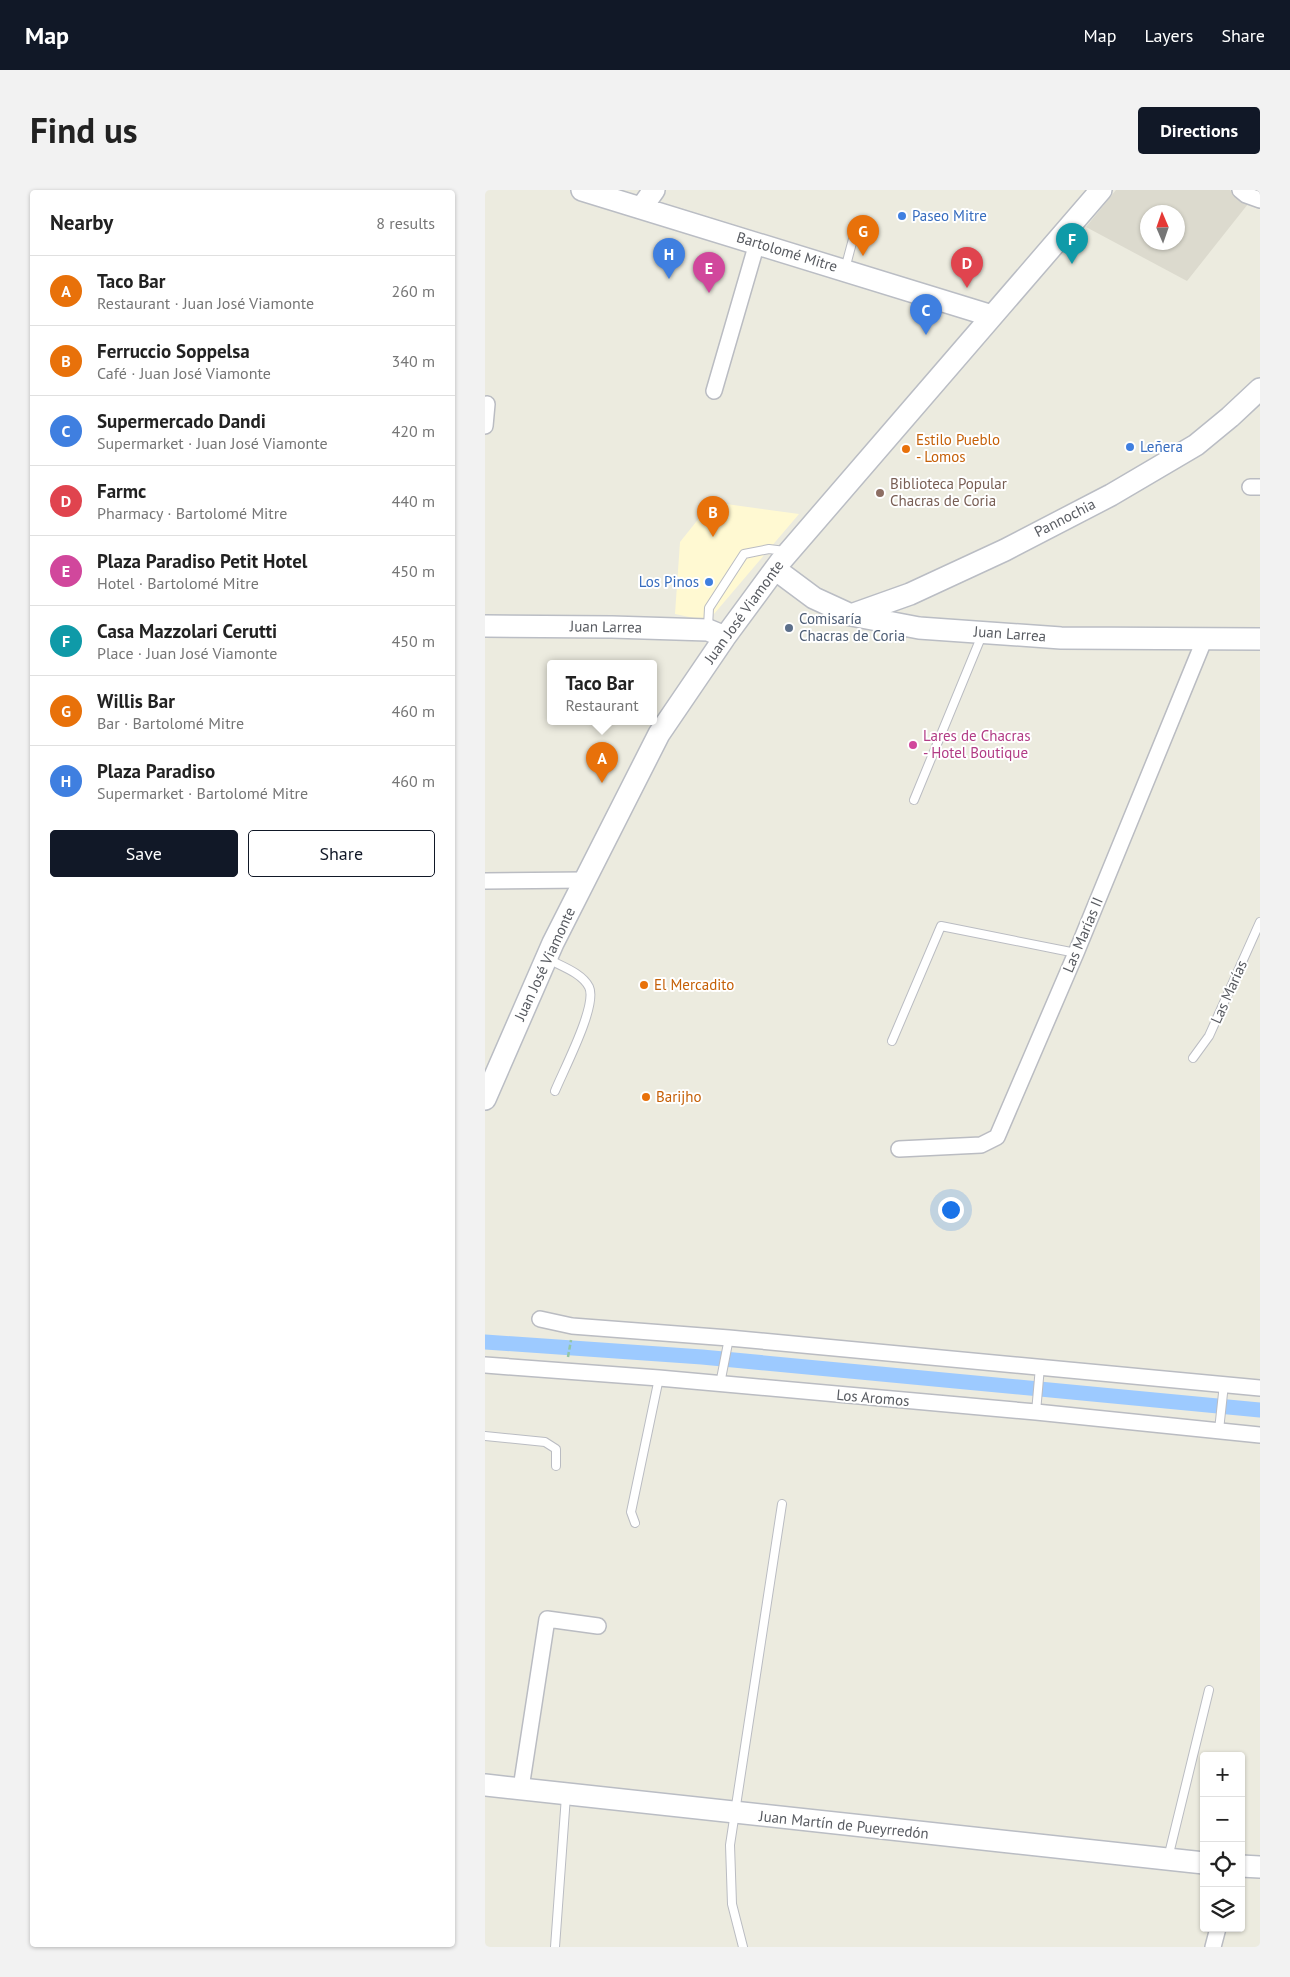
<!DOCTYPE html>
<html lang="en">
<head>
<meta charset="utf-8">
<style>
  :root { --surface:#fff; --page:#f2f2f2; --text:#222; --muted:#767676; --line:#e0e0e0; --accent:#111827 }
  body { margin:0; font-family:"PT Sans",sans-serif; background:var(--page); color:var(--text) }
  .controls { position:absolute; right:15px; bottom:15px; display:grid; overflow:hidden; border-radius:5px; box-shadow:0 1px 4px #0004 }
  .controls button { width:45px; height:45px; display:grid; place-items:center; padding:0; border:0; border-bottom:1px solid var(--line); background:var(--surface); color:var(--text); font:25px sans-serif }
  .compass { position:absolute; left:655px; top:15px; width:45px; height:45px; border-radius:50%; background:var(--surface); box-shadow:0 1px 4px #0004; rotate:358deg }
  .you { position:absolute; left:465px; top:1019px; width:18px; height:18px; margin:-12px; border:4px solid #fff; border-radius:50%; background:#1a73e8; box-shadow:0 0 0 8px #1a73e833 }
  .badge { display:grid; place-items:center; width:32px; height:32px; border-radius:50%; background:var(--accent); color:#fff; font-size:16px; font-weight:700 }
  .pin { position:absolute; translate:-50% -41px; filter:drop-shadow(0 1px 2px #0008) }
  .pin::after { content:''; position:absolute; top:26px; width:18px; height:15px; background:inherit; clip-path:polygon(0 0,100% 0,50% 100%) }
  .popup { position:absolute; left:62px; top:470px; width:110px; height:65px; box-sizing:border-box; display:grid; place-content:center; border-radius:5px; background:var(--surface); filter:drop-shadow(0 1px 4px #0005); font-size:16px; white-space:nowrap; color:var(--muted) }
  .popup b { font-size:19px; color:var(--text) }
  .popup::after { content:''; position:absolute; left:50%; top:100%; margin-left:-10px; border:10px solid transparent; border-top-color:var(--surface) }
  .list { margin:0; padding:0; list-style:none }
  h2 { display:flex; justify-content:space-between; align-items:center; height:65px; margin:0; padding:0 20px; font-size:21px }
  h2 small { font-size:16px; font-weight:400; color:var(--muted) }
  .list li { display:grid; grid-template-columns:32px 1fr auto; gap:15px; align-items:center; box-sizing:border-box; height:70px; padding:0 20px; border-top:1px solid var(--line) }
  .list b { display:block; font-size:19px; white-space:nowrap }
  .list p { margin:0; font-size:16px; white-space:nowrap; color:var(--muted) }
  .list em { font-size:16px; font-style:normal; color:var(--muted) }
  .actions { display:flex; gap:10px; padding:15px 20px }
  .actions a { flex:1; padding:11px 0; border:1px solid var(--accent); border-radius:5px; text-align:center; font-size:18px; color:var(--accent) }
  .actions .main { background:var(--accent); color:#fff }
  .icon { flex:none; width:28px; height:28px; fill:none; stroke:currentColor; stroke-width:2; stroke-linecap:round; stroke-linejoin:round }
  .map { position:relative; flex:none; width:775px; height:1757px; overflow:hidden; border-radius:5px }
  header { display:flex; align-items:center; gap:30px; box-sizing:border-box; height:70px; padding:0 25px; background:var(--accent); color:#fff }
  header strong { font-size:24px }
  nav { display:flex; gap:28px; margin-inline-start:auto; font-size:18px }
  .intro { display:flex; align-items:center; justify-content:space-between; box-sizing:border-box; height:120px; padding:0 30px }
  h1 { margin:0; font-size:35px }
  .button { padding:12px 22px; border-radius:5px; background:var(--accent); color:#fff; font-size:18px; font-weight:700 }
  main { display:flex; gap:30px; padding:0 30px }
  aside { flex:1; background:var(--surface); border-radius:5px; box-shadow:0 1px 4px #0004 }
  .map>svg:first-child { display:block }
  .commercial { fill:#fff9d2 }
  .education { fill:#dcdace; fill-rule:evenodd }
  .lines { fill:none; stroke-linecap:round; stroke-linejoin:round }
  .canal { stroke:#9dcaff; stroke-width:15 }
  .lane-casing { stroke:#babcc2; stroke-width:10 }
  .street-casing { stroke:#babcc2; stroke-width:18 }
  .secondary-casing { stroke:#babdc4; stroke-width:24 }
  .path { stroke:#92c6a7; stroke-width:2.5; stroke-dasharray:5 2.5; stroke-linecap:butt }
  .lane { stroke:#fff; stroke-width:8 }
  .street { stroke:#fff; stroke-width:15 }
  .secondary { stroke:#fff; stroke-width:21 }
  .shop-dot { fill:#3f7fe0; stroke:#fff; stroke-width:2 }
  .food-dot { fill:#e8710a; stroke:#fff; stroke-width:2 }
  .education-dot { fill:#8d6e63; stroke:#fff; stroke-width:2 }
  .service-dot { fill:#5c6f8a; stroke:#fff; stroke-width:2 }
  .hotel-dot { fill:#d1479c; stroke:#fff; stroke-width:2 }
  .labels { text-anchor:middle; stroke-width:4; stroke-linejoin:round; paint-order:stroke }
  .shop-label { font-size:15px; fill:#366cbe; stroke:#fff; text-anchor:start }
  .street-label { font-size:15px; fill:#585b61; stroke:#fff }
  .food-label { font-size:15px; fill:#c56008; stroke:#fff; text-anchor:start }
  .education-label { font-size:15px; fill:#785e54; stroke:#fff; text-anchor:start }
  .service-label { font-size:15px; fill:#4e5e75; stroke:#fff; text-anchor:start }
  .hotel-label { font-size:15px; fill:#b23c85; stroke:#fff; text-anchor:start }
</style>
</head>
<body>
<header>
<strong>Map</strong>
<nav><a>Map</a><a>Layers</a><a>Share</a></nav>
</header>
<div class="intro"><h1>Find us</h1><a class="button">Directions</a></div>
<main>
<aside>
<h2>Nearby<small>8 results</small></h2>
<ul class="list">
<li><span class="badge" style="background:#e8710a">A</span><div><b>Taco Bar</b><p>Restaurant · Juan José Viamonte</p></div><em>260 m</em></li>
<li><span class="badge" style="background:#e8710a">B</span><div><b>Ferruccio Soppelsa</b><p>Café · Juan José Viamonte</p></div><em>340 m</em></li>
<li><span class="badge" style="background:#3f7fe0">C</span><div><b>Supermercado Dandi</b><p>Supermarket · Juan José Viamonte</p></div><em>420 m</em></li>
<li><span class="badge" style="background:#e0444e">D</span><div><b>Farmc</b><p>Pharmacy · Bartolomé Mitre</p></div><em>440 m</em></li>
<li><span class="badge" style="background:#d1479c">E</span><div><b>Plaza Paradiso Petit Hotel</b><p>Hotel · Bartolomé Mitre</p></div><em>450 m</em></li>
<li><span class="badge" style="background:#0f9aa8">F</span><div><b>Casa Mazzolari Cerutti</b><p>Place · Juan José Viamonte</p></div><em>450 m</em></li>
<li><span class="badge" style="background:#e8710a">G</span><div><b>Willis Bar</b><p>Bar · Bartolomé Mitre</p></div><em>460 m</em></li>
<li><span class="badge" style="background:#3f7fe0">H</span><div><b>Plaza Paradiso</b><p>Supermarket · Bartolomé Mitre</p></div><em>460 m</em></li>
</ul>
<div class="actions"><a class="main">Save</a><a>Share</a></div>
</aside>
<div class="map">
<svg width="775" height="1757" viewBox="0 0 775 1757">
  <rect width="100%" height="100%" fill="#ecebdf"/>
  <path class="commercial" d="M227,312l87,12 -91,107 -33,-7 5,-72z"/>
  <path class="education" d="M631,0h114l18,14 -61,77 -101,-54zM662,22h30v30h-30z"/>
  <g class="lines">
    <path class="canal" d="M0,1152l217,15 558,53"/>
    <g class="lane-casing">
      <path id="lane" d="M360,79l12,-45
        M223,437l1,-19 35,-54 25,-5 16,2
        M429,610l68,-165
        M63,769c13,7 34,14 41,28 9,18 -26,84 -34,104
        M407,851l49,-115 135,27
        M708,868l16,-22 51,-114
        M235,1194l9,-46
        M551,1222l4,-45
        M734,1240l5,-46
        M0,1246l60,6 11,7v17
        M150,1333l-4,-11 28,-134
        M683,1668l41,-168
        M70,1757l11,-151
        M258,1757l-11,-43 -2,-59 52,-341"/>
    </g>
    <g class="street-casing">
      <path id="street" d="M755,0l6,5 14,5
        M229,201l43,-148
        M0,236l2,-22
        M765,297h10
        M0,691l100,-1
        M414,959l82,-4 16,-8 79,-184 129,-315
        M55,1129l32,7 157,12 531,50
        M0,1175l174,13 377,34 224,23
        M36,1598l26,-169 51,7
        M728,1757l5,-19"/>
    </g>
    <g class="secondary-casing">
      <path id="secondary" d="M97,0l410,126
        M157,17l12,-17
        M290,379l39,29 37,17 68,13 142,10 199,1
        M366,425l59,-21 95,-44 106,-55 85,-50 34,-28 30,-28
        M0,436l127,1 96,3 17,7
        M0,909l68,-156 106,-209 66,-97 56,-76 320,-371
        M0,1595l719,78
        M756,1676l19,1"/>
    </g>
    <path class="path" d="M83,1167l3,-17"/>
    <use href="#lane" class="lane"/>
    <use href="#street" class="street"/>
    <use href="#secondary" class="secondary"/>
  </g>
  <g class="shop-dot">
    <circle cx="417" cy="26" r="5"/>
    <circle cx="645" cy="257" r="5"/>
    <circle cx="224" cy="392" r="5"/>
  </g>
  <g class="food-dot">
    <circle cx="421" cy="259" r="5"/>
    <circle cx="159" cy="795" r="5"/>
    <circle cx="161" cy="907" r="5"/>
  </g>
  <circle class="education-dot" cx="395" cy="303" r="5"/>
  <circle class="service-dot" cx="304" cy="438" r="5"/>
  <circle class="hotel-dot" cx="428" cy="555" r="5"/>
  <g class="labels">
    <g class="shop-label">
      <text x="427" y="31">Paseo Mitre</text>
      <text x="655" y="262">Leñera</text>
      <text x="214" y="397" text-anchor="end">Los Pinos</text>
    </g>
    <g class="street-label">
      <text transform="translate(302 62) rotate(17)" y="5">Bartolomé Mitre</text>
      <text transform="translate(580 328) rotate(-27)" y="5">Pannochia</text>
      <text transform="translate(259 422) rotate(-54)" y="5">Juan José Viamonte</text>
      <text transform="translate(121 437) rotate(1)" y="5">Juan Larrea</text>
      <text transform="translate(525 444) rotate(4)" y="5">Juan Larrea</text>
      <text transform="translate(598 745) rotate(-67)" y="5">Las Marías II</text>
      <text transform="translate(60 774) rotate(-65)" y="5">Juan José Viamonte</text>
      <text transform="translate(744 802) rotate(-66)" y="5">Las Marías</text>
      <text transform="translate(388 1208) rotate(5)" y="5">Los Aromos</text>
      <text transform="translate(359 1635) rotate(6)" y="5">Juan Martín de Pueyrredón</text>
    </g>
    <g class="food-label">
      <text x="431" y="255">Estilo Pueblo<tspan x="431" dy="17">- Lomos</tspan></text>
      <text x="169" y="800">El Mercadito</text>
      <text x="171" y="912">Barijho</text>
    </g>
    <g class="education-label">
      <text x="405" y="299">Biblioteca Popular<tspan x="405" dy="17">Chacras de Coria</tspan></text>
    </g>
    <g class="service-label">
      <text x="314" y="434">Comisaría<tspan x="314" dy="17">Chacras de Coria</tspan></text>
    </g>
    <g class="hotel-label">
      <text x="438" y="551">Lares de Chacras<tspan x="438" dy="17">- Hotel Boutique</tspan></text>
    </g>
  </g>
</svg>
<div class="controls">
<button>+</button>
<button>−</button>
<button><svg class="icon" aria-label="locate" viewBox="0 0 24 24"><circle cx="12" cy="12" r="6"/><path d="M12 2v4M12 18v4M2 12h4M18 12h4"/></svg></button>
<button><svg class="icon" aria-label="layers" viewBox="0 0 24 24"><path d="M12 4l9 5-9 5-9-5zM3 14l9 5 9-5"/></svg></button>
</div>
<svg class="compass" viewBox="-18 -18 36 36"><path d="M0-13l5 13h-10z" fill="#e53935"/><path d="M0 13l5-13h-10z" fill="#767676"/></svg>
<div class="you"></div>
<div class="pin badge" style="left:117px;top:593px;background:#e8710a">A</div>
<div class="popup"><b>Taco Bar</b>Restaurant</div>
<div class="pin badge" style="left:228px;top:347px;background:#e8710a">B</div>
<div class="pin badge" style="left:441px;top:145px;background:#3f7fe0">C</div>
<div class="pin badge" style="left:482px;top:98px;background:#e0444e">D</div>
<div class="pin badge" style="left:224px;top:103px;background:#d1479c">E</div>
<div class="pin badge" style="left:587px;top:74px;background:#0f9aa8">F</div>
<div class="pin badge" style="left:378px;top:66px;background:#e8710a">G</div>
<div class="pin badge" style="left:184px;top:89px;background:#3f7fe0">H</div>
</div>
</main>
</body>
</html>
